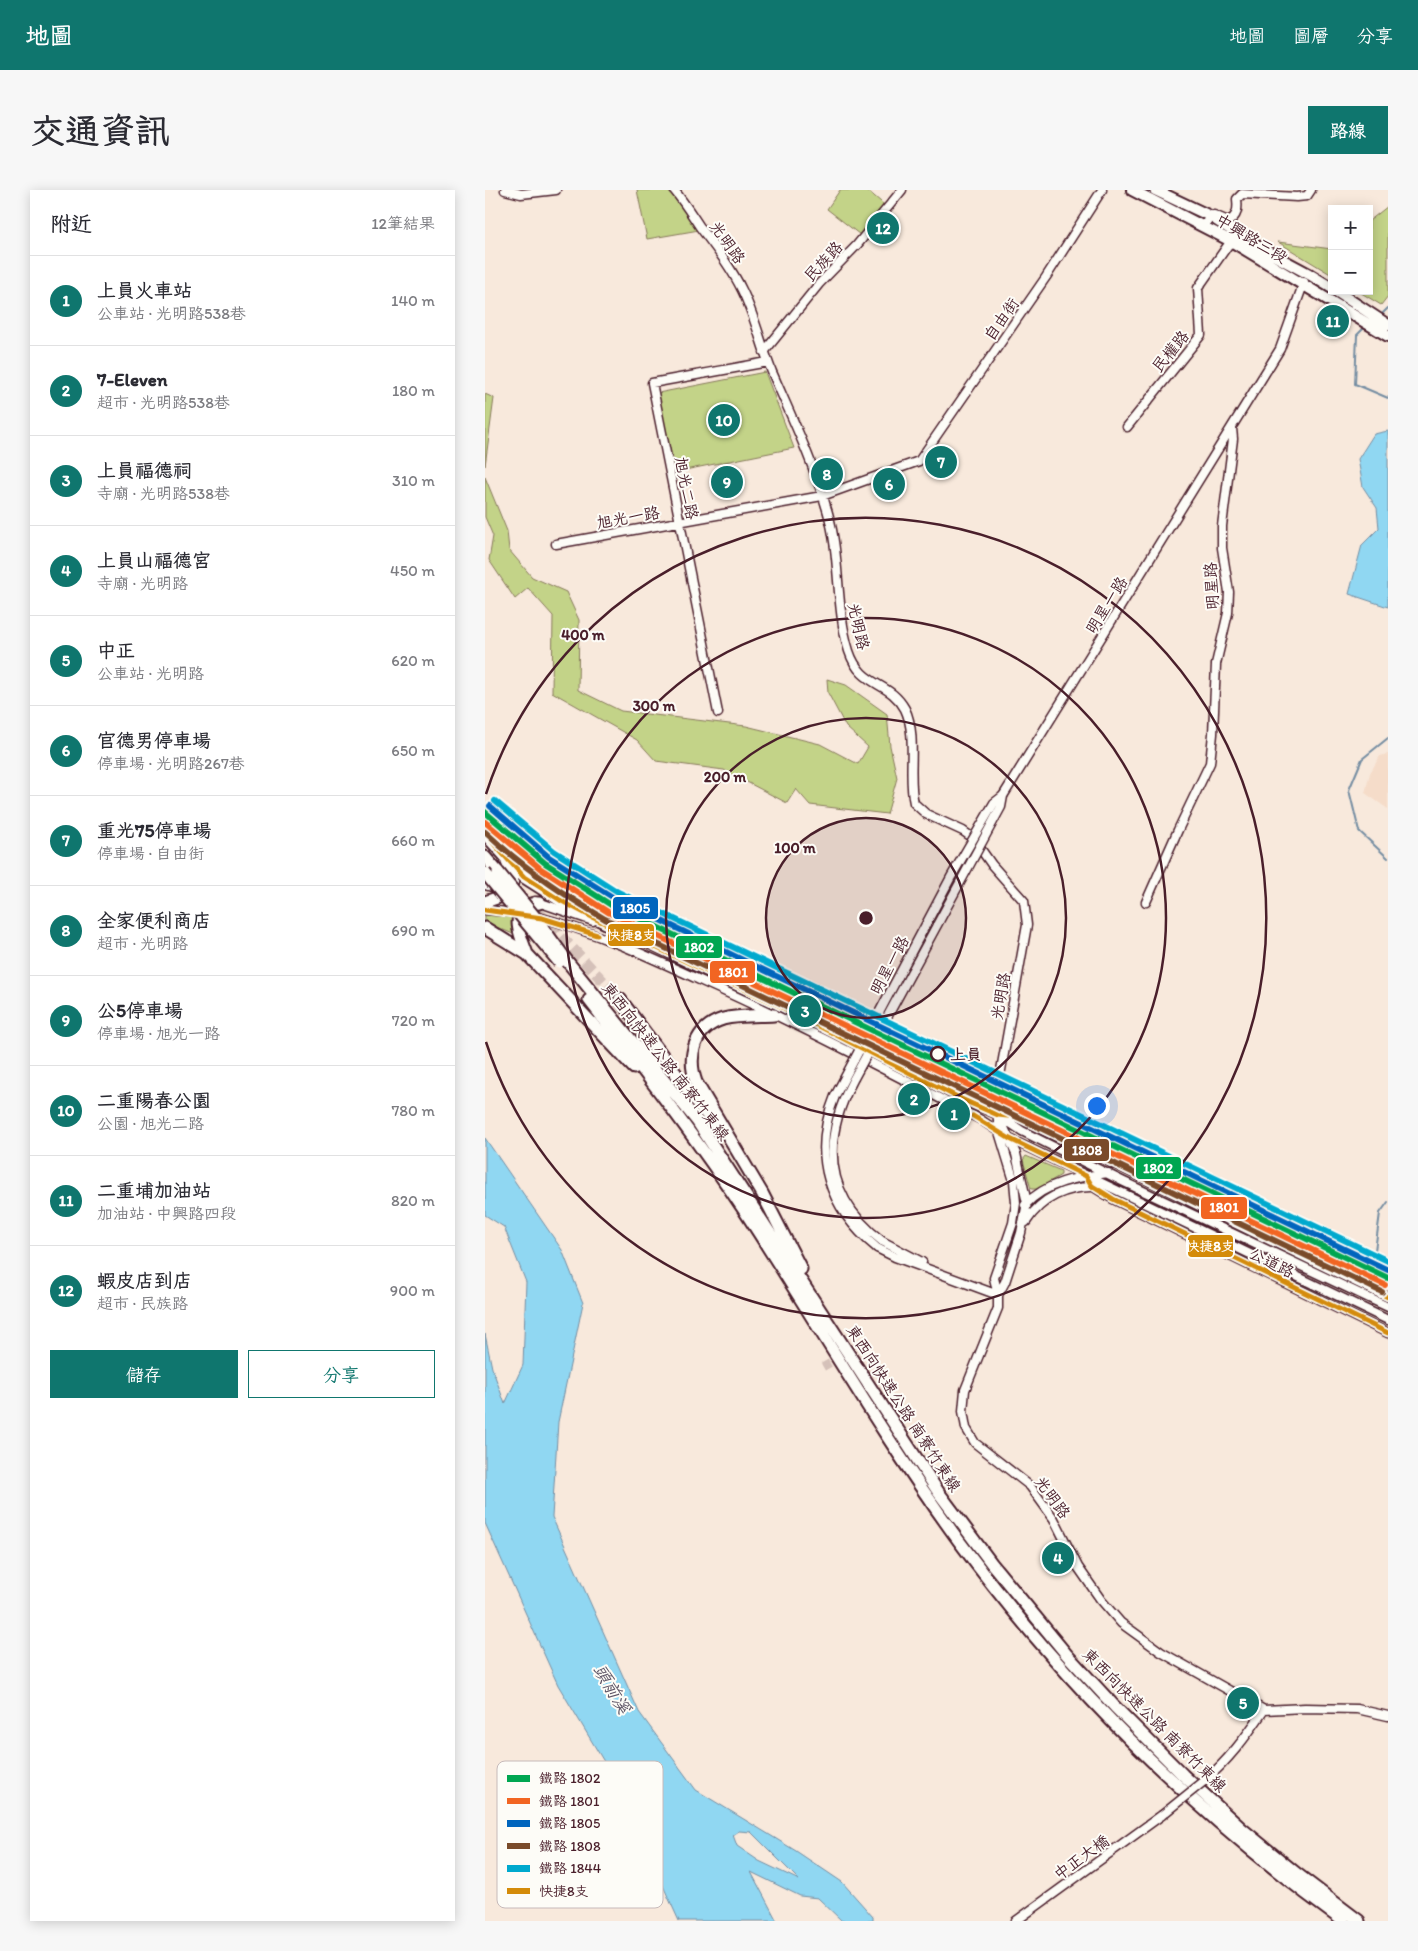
<!DOCTYPE html>
<html lang="zh-TW">
<head>
<meta charset="utf-8">
<style>
  :root { --surface:#fff; --page:#f7f7f7; --text:#2b2b33; --muted:#7c7c81; --line:#e1e1e2; --accent:#0f766e }
  body { margin:0; font-family:Itim,"LXGW WenKai TC",sans-serif; background:var(--page); color:var(--text) }
  .controls { position:absolute; right:15px; top:15px; display:grid; overflow:hidden; border-radius:0px; box-shadow:0 2px 12px #0003 }
  .controls button { width:45px; height:45px; display:grid; place-items:center; padding:0; border:0; border-bottom:1px solid var(--line); background:var(--surface); color:var(--text); font:25px sans-serif }
  .you { position:absolute; left:611px; top:915px; width:18px; height:18px; margin:-12px; border:4px solid #fff; border-radius:50%; background:#1a73e8; box-shadow:0 0 0 8px #1a73e833 }
  .badge { display:grid; place-items:center; width:32px; height:32px; border-radius:50%; background:var(--accent); color:#fff; font-size:16px; font-weight:700 }
  .pin { position:absolute; translate:-50% -50%; border:2px solid #fff; box-shadow:0 1px 5px #0006 }
  .list { margin:0; padding:0; list-style:none }
  h2 { display:flex; justify-content:space-between; align-items:center; height:65px; margin:0; padding:0 20px; font-size:21px }
  h2 small { font-size:16px; font-weight:400; color:var(--muted) }
  .list li { display:grid; grid-template-columns:32px 1fr auto; gap:15px; align-items:center; box-sizing:border-box; height:90px; padding:0 20px; border-top:1px solid var(--line) }
  .list b { display:block; font-size:19px; white-space:nowrap }
  .list p { margin:0; font-size:16px; white-space:nowrap; color:var(--muted) }
  .list em { font-size:16px; font-style:normal; color:var(--muted) }
  .actions { display:flex; gap:10px; padding:15px 20px }
  .actions a { flex:1; padding:11px 0; border:1px solid var(--accent); border-radius:0px; text-align:center; font-size:18px; color:var(--accent) }
  .actions .main { background:var(--accent); color:#fff }
  .map { position:relative; flex:none; width:903px; height:1731px; overflow:hidden; border-radius:0px }
  header { display:flex; align-items:center; gap:30px; box-sizing:border-box; height:70px; padding:0 25px; background:var(--accent); color:#fff }
  header strong { font-size:24px }
  nav { display:flex; gap:28px; margin-inline-start:auto; font-size:18px }
  .intro { display:flex; align-items:center; justify-content:space-between; box-sizing:border-box; height:120px; padding:0 30px }
  h1 { margin:0; font-size:35px }
  .button { padding:12px 22px; border-radius:0px; background:var(--accent); color:#fff; font-size:18px; font-weight:700 }
  main { display:flex; gap:30px; padding:0 30px }
  aside { flex:1; background:var(--surface); border-radius:0px; box-shadow:0 2px 12px #0003 }
  .map>svg:first-child { display:block }
  .built { fill:#f5dcc9 }
  .green { fill:#c3d388; stroke:#86795a }
  .water { fill:#90d7f2; stroke:#748da2; fill-rule:evenodd }
  .lines { fill:none; stroke-linecap:round; stroke-linejoin:round }
  .stream { stroke:#748da2; stroke-width:2 }
  .minor-tunnel { stroke:#d5c1b9; stroke-width:8; stroke-dasharray:8 4; stroke-linecap:butt }
  .highway-tunnel { stroke:#d5c1b9; stroke-width:11; stroke-dasharray:11 5.5; stroke-linecap:butt }
  .minor-casing { stroke:#4a1f2b; stroke-width:11 }
  .major-casing { stroke:#4a1f2b; stroke-width:14 }
  .highway-casing { stroke:#4a1f2b; stroke-width:15 }
  .minor { stroke:#fdfcf7; stroke-width:8 }
  .major { stroke:#fdfcf7; stroke-width:10 }
  .highway { stroke:#fdfcf7; stroke-width:11 }
  .minor-bridge-casing { stroke:#4a1f2b; stroke-width:11; stroke-linecap:butt }
  .highway-bridge-casing { stroke:#4a1f2b; stroke-width:15; stroke-linecap:butt }
  .minor-bridge { stroke:#fdfcf7; stroke-width:8 }
  .highway-bridge { stroke:#fdfcf7; stroke-width:11 }
  .bus-1-casing { stroke:#fdfcf7; stroke-width:9 }
  .bus-1 { stroke:#d48b09; stroke-width:5 }
  .rail-1-casing { stroke:#fdfcf7; stroke-width:10 }
  .rail-2-casing { stroke:#fdfcf7; stroke-width:10 }
  .rail-3-casing { stroke:#fdfcf7; stroke-width:10 }
  .rail-4-casing { stroke:#fdfcf7; stroke-width:10 }
  .rail-5-casing { stroke:#fdfcf7; stroke-width:10 }
  .rail-1 { stroke:#00a651; stroke-width:6 }
  .rail-2 { stroke:#f26522; stroke-width:6 }
  .rail-3 { stroke:#0065bd; stroke-width:6 }
  .rail-4 { stroke:#7a4b2a; stroke-width:6 }
  .rail-5 { stroke:#00a9ce; stroke-width:6 }
  .ring { fill:none; stroke:#4a1f2b; stroke-width:2.5 }
  .stop-dot { fill:#fdfcf7; stroke:#4a1f2b; stroke-width:2.5 }
  .labels { text-anchor:middle; stroke-width:4; stroke-linejoin:round; paint-order:stroke }
  .street-label { font-size:16px; fill:#4a1f2b; stroke:#fdfcf7 }
  .stop-label { font-size:16px; font-weight:bold; fill:#4a1f2b; stroke:#fdfcf7; text-anchor:start }
  .water-label { font-size:18px; font-style:italic; fill:#5f5667; stroke:#fdfcf7 }
  .key { fill:#fdfcf7; stroke:#c7baba; stroke-width:1 }
  .key-label { font-size:14px; fill:#4a1f2b }
  .centre { fill:#4a1f2b; stroke:#fdfcf7; stroke-width:2.5 }
  .ring-label { font-size:15px; text-anchor:middle; font-weight:bold; fill:#4a1f2b; stroke:#fdfcf7; stroke-width:4; stroke-linejoin:round; paint-order:stroke }
  .line-badge { stroke:#fdfcf7; stroke-width:2 }
  .badge-label { font-size:14px; text-anchor:middle; font-weight:bold; fill:#fff }
</style>
</head>
<body>
<header>
<strong>地圖</strong>
<nav><a>地圖</a><a>圖層</a><a>分享</a></nav>
</header>
<div class="intro"><h1>交通資訊</h1><a class="button">路線</a></div>
<main>
<aside>
<h2>附近<small>12筆結果</small></h2>
<ul class="list">
<li><span class="badge">1</span><div><b>上員火車站</b><p>公車站 · 光明路538巷</p></div><em>140 m</em></li>
<li><span class="badge">2</span><div><b>7-Eleven</b><p>超市 · 光明路538巷</p></div><em>180 m</em></li>
<li><span class="badge">3</span><div><b>上員福德祠</b><p>寺廟 · 光明路538巷</p></div><em>310 m</em></li>
<li><span class="badge">4</span><div><b>上員山福德宮</b><p>寺廟 · 光明路</p></div><em>450 m</em></li>
<li><span class="badge">5</span><div><b>中正</b><p>公車站 · 光明路</p></div><em>620 m</em></li>
<li><span class="badge">6</span><div><b>官德男停車場</b><p>停車場 · 光明路267巷</p></div><em>650 m</em></li>
<li><span class="badge">7</span><div><b>重光75停車場</b><p>停車場 · 自由街</p></div><em>660 m</em></li>
<li><span class="badge">8</span><div><b>全家便利商店</b><p>超市 · 光明路</p></div><em>690 m</em></li>
<li><span class="badge">9</span><div><b>公5停車場</b><p>停車場 · 旭光一路</p></div><em>720 m</em></li>
<li><span class="badge">10</span><div><b>二重陽春公園</b><p>公園 · 旭光二路</p></div><em>780 m</em></li>
<li><span class="badge">11</span><div><b>二重埔加油站</b><p>加油站 · 中興路四段</p></div><em>820 m</em></li>
<li><span class="badge">12</span><div><b>蝦皮店到店</b><p>超市 · 民族路</p></div><em>900 m</em></li>
</ul>
<div class="actions"><a class="main">儲存</a><a>分享</a></div>
</aside>
<div class="map">
<svg width="903" height="1731" viewBox="0 0 903 1731">
  <rect width="100%" height="100%" fill="#f8e9dc"/>
  <filter id="ink" filterUnits="userSpaceOnUse"><feTurbulence type="fractalNoise" baseFrequency=".02" numOctaves="2"/><feDisplacementMap in="SourceGraphic" scale="10" xChannelSelector="R" yChannelSelector="G"/><feConvolveMatrix kernelMatrix="1 2 1 2 8 2 1 2 1" color-interpolation-filters="sRGB"/></filter>
  <g filter="url(#ink)">
    <path class="built" d="M903,564v55l-23,-16 5,-20 10,-17z"/>
    <path class="green" d="M152,0h32l30,40 -52,9z
      M355,0h27l21,18 -24,30 -37,-29z
      M903,16v90l-7,9 -23,-14h11v-70z
      M793,52l54,7v26z
      M280,182l29,76 -119,24 -17,-79z
      M0,204l9,4 -9,68z
      M0,287l22,54 2,19 23,27 34,15 13,28 -1,70 43,21 125,15 74,18 38,20 10,-17 -22,-20 -18,-34 -1,-14 19,6 41,29 3,32 7,32 -10,36 -77,-9 -14,-16 -9,14 -63,-33 -68,-9 -19,-21 -85,-48 1,-76 -25,-28 -13,11 -26,-39 4,-24 -8,-19z
      M0,725l27,1 1,18 -28,-12z
      M541,966l35,15v4l-24,14h-6l-8,-29z"/>
    <path class="water" d="M903,241v176l-39,-13 13,-49 17,-17 -2,-20 -14,-21 -5,-28 16,-25z
      M0,948l77,112 21,53 -25,119 -6,95 87,195 57,78 100,61 46,31 31,35v4h-31l-24,-23 -18,-2 -49,-24 26,49h-98l-64,-141 -57,-95 -73,-162v-189l7,34 13,36 18,-39 3,-83 -22,-55 -19,-12zM254,1641l12,1 48,48 -40,-19 -22,-15 -4,-11z"/>
    <g class="lines">
      <path class="stream" d="M897,124l6,-6
        M881,136l-9,9 -2,49 33,14
        M903,548l-26,21 -13,31 10,41 29,27
        M889,1068l6,-45 8,-11"/>
      <path class="minor-tunnel" d="M338,1177l30,-17"/>
      <path class="highway-tunnel" d="M0,713l35,8
        M53,725h3l79,84"/>
      <g class="minor-casing">
        <path id="minor" d="M20,0l16,4 35,-4
          M189,0c10,12 18,25 26,37 15,20 31,40 42,63 13,26 19,55 30,82 20,46 42,92 56,141 13,45 7,93 21,138 12,37 40,29 56,58 13,27 2,66 9,94l12,11 37,17 10,7 19,27 32,36 3,24 -31,173 3,34 15,49 2,22 -3,20 -19,55 4,17v13l-33,82 -2,21 3,17 9,15 55,43 24,33 24,48 23,33 20,23 40,29 103,58 41,-2 52,1 31,7
          M719,36l6,-10 4,-1 14,6c10,-4 10,-13 9,-22l5,-5 55,3 10,-1 4,-6
          M279,162l55,-68 38,-39 45,-55
          M642,237l74,-92 -3,-47 35,-50
          M71,354l266,-48 97,-35 127,-184 56,-87
          M233,523l-66,-330 116,-21
          M518,606l277,-447 24,-67
          M0,695l13,4
          M50,711l58,20
          M661,712l32,-72 32,-67 3,-29 3,-70 12,-51 1,-21 -7,-44v-22l11,-87 -1,-11
          M0,720l34,3
          M50,726c59,15 113,40 169,66 94,42 186,90 277,138l29,19 378,181
          M140,743l153,72 183,94 37,16 24,16 100,50 266,126
          M515,925l17,2 371,180
          M601,986l6,10 21,13 275,134
          M540,1015c21,-23 53,-28 83,-32
          M541,1032c15,-24 41,-36 69,-35
          M397,1051l40,21
          M392,1058l18,9 103,38
          M513,1105l7,-13 16,-49 6,-30 -11,-49 -16,-35
          M718,1592c25,-21 43,-45 61,-72
          M531,1731l146,-106"/>
      </g>
      <g class="major-casing">
        <path id="major" d="M647,0l99,51 157,95
          M670,0l55,26 45,29 54,29 23,14
          M851,101l52,34"/>
      </g>
      <g class="highway-casing">
        <path id="highway" d="M0,644l39,43 36,23 68,34
          M0,667l13,15
          M0,712l26,-9c4,-12 1,-20 -4,-31
          M0,738l42,26 107,114
          M42,764c-6,-17 -15,-33 -3,-49l15,-2
          M82,771l130,160 242,372 53,71 75,91 48,52 68,68 59,54 55,45 62,47
          M135,809l93,124
          M104,810c54,70 108,139 157,213 71,109 136,223 213,328 107,145 238,274 384,380
          M289,825c-17,1 -35,0 -51,4 -29,9 -36,37 -27,63l66,111 39,76"/>
      </g>
      <use href="#minor" class="minor"/>
      <use href="#major" class="major"/>
      <use href="#highway" class="highway"/>
      <g class="minor-bridge-casing">
        <path id="minor-bridge" d="M397,1051c-58,-44 -61,-100 -29,-161l148,-273 2,-11
          M392,1058c-49,-40 -66,-93 -42,-152l116,-219 43,-74 9,-7
          M677,1625l41,-33"/>
      </g>
      <g class="highway-bridge-casing">
        <path id="highway-bridge" d="M13,682l36,44 33,45
          M0,683l74,89"/>
      </g>
      <use href="#minor-bridge" class="minor-bridge"/>
      <use href="#highway-bridge" class="highway-bridge"/>
      <g class="bus-1-casing">
        <path id="bus-1" d="M0,644l39,43 36,23 34,18 184,87 183,94 37,16 19,2 371,180
          M0,720l57,8 55,17
          M488,926l37,23 76,37 6,10 21,13 275,134"/>
      </g>
      <use href="#bus-1" class="bus-1"/>
      <g class="rail-1-casing">
        <path id="rail-1" d="M0,622l60,51 66,42 777,373"/>
      </g>
      <g class="rail-2-casing">
        <path id="rail-2" d="M0,632l56,47 67,43 777,373"/>
      </g>
      <g class="rail-3-casing">
        <path id="rail-3" d="M5,616l59,51 65,41 774,372"/>
      </g>
      <g class="rail-4-casing">
        <path id="rail-4" d="M0,642c36,34 77,62 120,87l777,373"/>
      </g>
      <g class="rail-5-casing">
        <path id="rail-5" d="M10,611l59,50 64,41 770,369"/>
      </g>
      <use href="#rail-1" class="rail-1"/>
      <use href="#rail-2" class="rail-2"/>
      <use href="#rail-3" class="rail-3"/>
      <use href="#rail-4" class="rail-4"/>
      <use href="#rail-5" class="rail-5"/>
    </g>
  </g>
  <circle cx="381" cy="728" r="100" fill="#4a1f2b" fill-opacity=".12"/>
  <g class="ring">
    <circle cx="381" cy="728" r="100"/>
    <circle cx="381" cy="728" r="200"/>
    <circle cx="381" cy="728" r="300"/>
    <path d="M1 604A400 400 0 1 1 1 852"/>
  </g>
  <circle class="stop-dot" cx="453" cy="864" r="7"/>
  <g class="labels">
    <g class="street-label">
      <text transform="translate(767 48) rotate(31)" y="6">中興路三段</text>
      <text transform="translate(243 52) rotate(55)" y="6">光明路</text>
      <text transform="translate(338 71) rotate(-47)" y="6">民族路</text>
      <text transform="translate(516 129) rotate(-55)" y="6">自由街</text>
      <text transform="translate(685 161) rotate(-51)" y="6">民權路</text>
      <text transform="translate(202 298) rotate(79)" y="6">旭光二路</text>
      <text transform="translate(143 327) rotate(-10)" y="6">旭光一路</text>
      <text transform="translate(726 396) rotate(-93)" y="6">明星路</text>
      <text transform="translate(621 415) rotate(-58)" y="6">明星一路</text>
      <text transform="translate(374 436) rotate(77)" y="6">光明路</text>
      <text transform="translate(404 775) rotate(-62)" y="6">明星一路</text>
      <text transform="translate(515 806) rotate(-80)" y="6">光明路</text>
      <text transform="translate(181 871) rotate(52)" y="6">東西向快速公路 南寮竹東線</text>
      <text transform="translate(787 1072) rotate(26)" y="6">公道路</text>
      <text transform="translate(419 1218) rotate(57)" y="6">東西向快速公路 南寮竹東線</text>
      <text transform="translate(568 1307) rotate(54)" y="6">光明路</text>
      <text transform="translate(670 1530) rotate(45)" y="6">東西向快速公路 南寮竹東線</text>
      <text transform="translate(596 1667) rotate(-36)" y="6">中正大橋</text>
    </g>
    <g class="stop-label">
      <text x="465" y="870">上員</text>
    </g>
    <g class="water-label">
      <text transform="translate(127 1499) rotate(59)" y="6">頭前溪</text>
    </g>
  </g>
  <rect x="12" y="1571" width="166" height="147" rx="8" class="key"/>
  <rect x="22" y="1585" width="23" height="7" fill="#00a651"/>
  <rect x="22" y="1608" width="23" height="6" fill="#f26522"/>
  <rect x="22" y="1630" width="23" height="7" fill="#0065bd"/>
  <rect x="22" y="1653" width="23" height="6" fill="#7a4b2a"/>
  <rect x="22" y="1675" width="23" height="7" fill="#00a9ce"/>
  <rect x="22" y="1698" width="23" height="6" fill="#d48b09"/>
  <g class="key-label">
    <text x="54" y="1593">鐵路 1802</text>
    <text x="54" y="1616">鐵路 1801</text>
    <text x="54" y="1638">鐵路 1805</text>
    <text x="54" y="1661">鐵路 1808</text>
    <text x="54" y="1683">鐵路 1844</text>
    <text x="54" y="1706">快捷8支</text>
  </g>
  <circle cx="381" cy="728" r="8" class="centre"/>
  <g class="ring-label">
    <text x="98" y="450">400 m</text>
    <text x="169" y="521">300 m</text>
    <text x="240" y="592">200 m</text>
    <text x="310" y="663">100 m</text>
  </g>
  <g class="line-badge">
    <rect x="127" y="706" width="47" height="24" rx="5" fill="#0065bd"/>
    <rect x="122" y="733" width="48" height="24" rx="5" fill="#d48b09"/>
    <rect x="190" y="745" width="48" height="24" rx="5" fill="#00a651"/>
    <rect x="224" y="770" width="47" height="24" rx="5" fill="#f26522"/>
    <rect x="578" y="948" width="47" height="24" rx="5" fill="#7a4b2a"/>
    <rect x="650" y="966" width="47" height="24" rx="5" fill="#00a651"/>
    <rect x="715" y="1006" width="48" height="24" rx="5" fill="#f26522"/>
    <rect x="702" y="1044" width="47" height="24" rx="5" fill="#d48b09"/>
  </g>
  <g class="badge-label">
    <text x="150" y="723">1805</text>
    <text x="146" y="750">快捷8支</text>
    <text x="214" y="762">1802</text>
    <text x="248" y="787">1801</text>
    <text x="602" y="965">1808</text>
    <text x="673" y="983">1802</text>
    <text x="739" y="1022">1801</text>
    <text x="725" y="1061">快捷8支</text>
  </g>
</svg>
<div class="controls">
<button>+</button>
<button>−</button>
</div>
<div class="you"></div>
<div class="pin badge" style="left:469px;top:924px">1</div>
<div class="pin badge" style="left:429px;top:909px">2</div>
<div class="pin badge" style="left:320px;top:821px">3</div>
<div class="pin badge" style="left:573px;top:1368px">4</div>
<div class="pin badge" style="left:758px;top:1513px">5</div>
<div class="pin badge" style="left:404px;top:294px">6</div>
<div class="pin badge" style="left:456px;top:272px">7</div>
<div class="pin badge" style="left:342px;top:284px">8</div>
<div class="pin badge" style="left:242px;top:292px">9</div>
<div class="pin badge" style="left:239px;top:230px">10</div>
<div class="pin badge" style="left:848px;top:131px">11</div>
<div class="pin badge" style="left:398px;top:38px">12</div>
</div>
</main>
</body>
</html>
